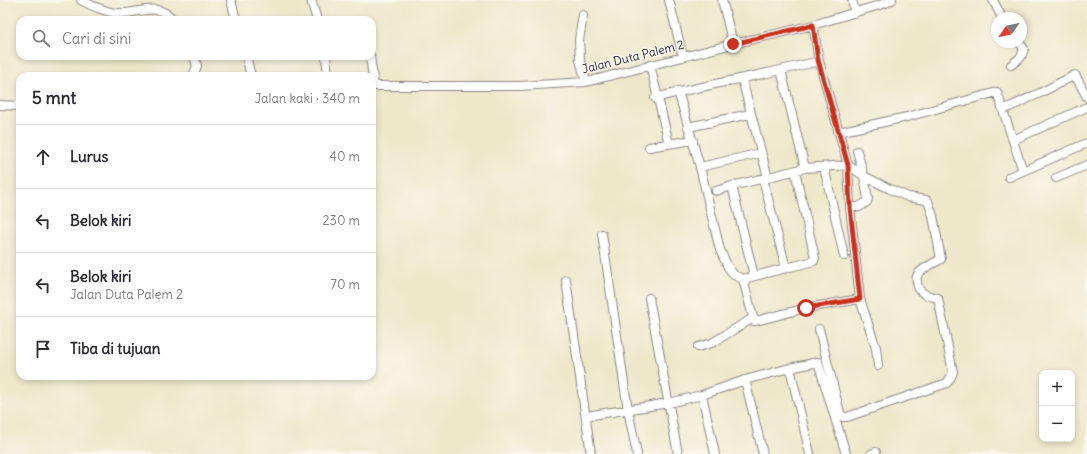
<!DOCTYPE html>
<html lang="id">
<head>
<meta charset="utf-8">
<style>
  :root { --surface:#fff; --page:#f2f2f3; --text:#2b2b33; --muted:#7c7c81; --line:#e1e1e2 }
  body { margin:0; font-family:Delius,sans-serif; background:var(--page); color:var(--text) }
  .controls { position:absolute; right:12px; bottom:12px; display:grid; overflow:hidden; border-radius:8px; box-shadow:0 2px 6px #0003 }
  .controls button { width:36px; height:36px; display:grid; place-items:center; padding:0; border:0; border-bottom:1px solid var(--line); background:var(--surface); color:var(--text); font:20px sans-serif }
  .compass { position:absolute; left:991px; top:12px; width:36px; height:36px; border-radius:50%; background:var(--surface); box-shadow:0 2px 6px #0003; rotate:236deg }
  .stop { position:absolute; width:12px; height:12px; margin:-9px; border:3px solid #c8321e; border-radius:50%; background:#fff }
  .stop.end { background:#c8321e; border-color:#fff; box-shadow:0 1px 4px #0008 }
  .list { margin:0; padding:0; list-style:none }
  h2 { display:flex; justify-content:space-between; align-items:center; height:52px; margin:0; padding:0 16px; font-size:17px }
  h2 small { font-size:13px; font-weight:400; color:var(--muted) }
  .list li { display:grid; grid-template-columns:26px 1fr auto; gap:12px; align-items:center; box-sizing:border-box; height:64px; padding:0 16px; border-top:1px solid var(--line) }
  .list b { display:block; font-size:15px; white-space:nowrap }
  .list p { margin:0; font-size:13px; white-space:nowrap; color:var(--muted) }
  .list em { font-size:13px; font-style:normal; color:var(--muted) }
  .icon { flex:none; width:22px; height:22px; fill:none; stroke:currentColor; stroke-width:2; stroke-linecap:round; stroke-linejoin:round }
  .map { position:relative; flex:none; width:1087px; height:454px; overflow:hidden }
  .search { position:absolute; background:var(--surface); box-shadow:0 2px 6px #0003; left:16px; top:16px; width:360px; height:44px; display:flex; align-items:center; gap:10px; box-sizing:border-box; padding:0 14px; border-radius:12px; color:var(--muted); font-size:15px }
  .panel { position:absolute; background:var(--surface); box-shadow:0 2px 6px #0003; left:16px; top:72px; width:360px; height:308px; border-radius:12px }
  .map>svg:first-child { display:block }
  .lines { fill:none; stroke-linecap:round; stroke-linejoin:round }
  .street-casing { stroke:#888482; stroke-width:10 }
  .street { stroke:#fff; stroke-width:8 }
  .route { stroke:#c8321e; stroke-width:5 }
  .labels { text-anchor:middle; stroke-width:3; stroke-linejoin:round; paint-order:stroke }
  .street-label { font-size:12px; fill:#22223b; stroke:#fbf7ec }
</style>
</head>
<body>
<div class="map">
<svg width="1087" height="454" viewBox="0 0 1087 454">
  <rect width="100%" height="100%" fill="#fbf7ec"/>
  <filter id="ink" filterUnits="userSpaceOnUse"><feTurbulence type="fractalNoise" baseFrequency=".025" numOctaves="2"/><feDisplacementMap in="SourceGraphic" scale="8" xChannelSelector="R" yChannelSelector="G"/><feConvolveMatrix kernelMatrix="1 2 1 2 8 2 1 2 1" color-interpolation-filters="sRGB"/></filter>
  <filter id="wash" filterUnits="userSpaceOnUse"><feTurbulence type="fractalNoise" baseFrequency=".012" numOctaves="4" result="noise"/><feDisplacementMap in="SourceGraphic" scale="16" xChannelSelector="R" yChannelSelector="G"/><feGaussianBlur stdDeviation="0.9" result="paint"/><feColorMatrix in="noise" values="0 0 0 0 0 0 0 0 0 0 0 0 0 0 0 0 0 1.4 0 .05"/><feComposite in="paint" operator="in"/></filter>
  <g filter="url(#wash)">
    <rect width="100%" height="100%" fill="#eee7ca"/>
  </g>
  <g filter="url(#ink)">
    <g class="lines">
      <g class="street-casing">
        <path id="street" d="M81,0c8,5 26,12 35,13 24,2 39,-13 58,7
          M231,0l5,20
          M311,0l6,20
          M669,0l14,57
          M722,0l11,44
          M852,0l3,13
          M993,0l9,18
          M583,15l-4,25 1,20 6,22
          M813,25l6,36 29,104 2,42 10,92 16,49 2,18
          M246,56l5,20
          M326,56l2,20
          M370,56l4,30
          M650,65l19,79
          M1011,65l10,-8 3,-8 -5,-7
          M781,70l24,98
          M193,76l4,-10 -3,-10
          M742,79l26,99
          M372,86h148l66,-4 147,-38 80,-19 73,-22 6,-3
          M678,91l22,76 20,83 8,17 6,8 9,4 11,42h2l50,-13 54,-9
          M655,98c54,-14 109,-23 164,-37
          M0,105l20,1
          M1003,110l37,-17 35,-18 12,22
          M688,127l62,-13
          M838,132l69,-15 90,-25 26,79
          M1013,140l74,-33
          M649,147l44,-7
          M700,167l61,-14
          M824,167l20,89
          M1009,177l78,-34
          M1056,178l31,-13
          M763,179l23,89
          M732,186l22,90
          M716,191l16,-5 73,-18 43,-3 16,11 26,13 18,8 18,3 2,1 5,15 8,43c-7,4 -16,8 -22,14 -2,2 -3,5 -2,9 1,12 11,14 21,16l15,74 -2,5 -4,6 -100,34h-4l-3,-4 -21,-84
          M850,207h9l8,-5 1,-3 -4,-23 -7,-25
          M602,234l26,176 9,44
          M743,279l71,-18 1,-3 -20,-87
          M566,280l25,174
          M649,298l29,156
          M698,347l14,-4 41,-25
          M790,368l20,86
          M745,380l18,74
          M702,395l13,59
          M586,416l83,-13 33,-8 43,-15 45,-12 28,-6 28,92
          M871,454l5,-2"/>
      </g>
      <use href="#street" class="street"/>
    </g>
  </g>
  <g class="lines" filter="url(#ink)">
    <path class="route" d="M733,44l80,-19 5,35 30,105 2,42 10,92 -54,9"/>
  </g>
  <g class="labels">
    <g class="street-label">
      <text transform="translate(633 57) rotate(-14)" y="4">Jalan Duta Palem 2</text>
    </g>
  </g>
</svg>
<div class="controls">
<button>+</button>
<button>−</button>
</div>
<svg class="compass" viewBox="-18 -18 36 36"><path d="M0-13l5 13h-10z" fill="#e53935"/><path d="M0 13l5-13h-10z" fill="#7c7c81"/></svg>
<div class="stop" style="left:806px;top:308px"></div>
<div class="stop end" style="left:733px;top:44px"></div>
<div class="search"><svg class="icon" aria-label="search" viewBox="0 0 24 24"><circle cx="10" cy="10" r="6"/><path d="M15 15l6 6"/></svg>Cari di sini</div>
<section class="panel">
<h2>5 mnt<small>Jalan kaki · 340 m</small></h2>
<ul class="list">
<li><svg class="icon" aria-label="ahead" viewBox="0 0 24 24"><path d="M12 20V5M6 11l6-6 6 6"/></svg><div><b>Lurus</b></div><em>40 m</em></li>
<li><svg class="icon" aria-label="left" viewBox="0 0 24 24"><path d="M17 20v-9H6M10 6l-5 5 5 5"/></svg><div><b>Belok kiri</b></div><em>230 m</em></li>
<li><svg class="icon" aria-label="left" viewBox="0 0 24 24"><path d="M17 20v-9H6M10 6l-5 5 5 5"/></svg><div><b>Belok kiri</b><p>Jalan Duta Palem 2</p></div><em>70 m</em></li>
<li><svg class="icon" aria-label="arrive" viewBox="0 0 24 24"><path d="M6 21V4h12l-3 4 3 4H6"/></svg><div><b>Tiba di tujuan</b></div></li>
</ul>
</section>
</div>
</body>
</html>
